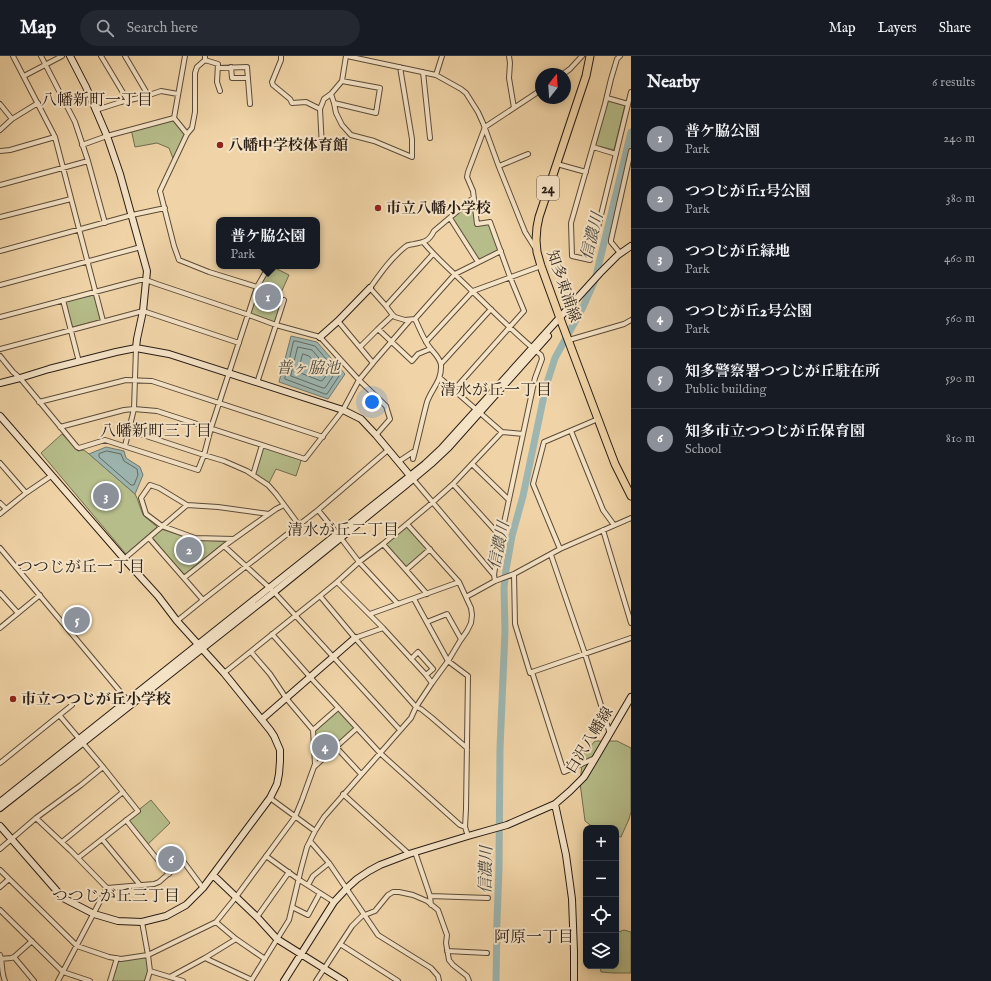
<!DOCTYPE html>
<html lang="en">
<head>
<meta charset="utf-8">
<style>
  :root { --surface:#171b24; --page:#242831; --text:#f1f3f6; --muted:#9ea1a6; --line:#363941; --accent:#8c9099 }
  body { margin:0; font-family:"IM FELL English","Noto Serif JP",serif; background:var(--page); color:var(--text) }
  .controls { position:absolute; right:12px; bottom:12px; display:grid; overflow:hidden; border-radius:8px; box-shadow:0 2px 10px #0003 }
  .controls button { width:36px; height:36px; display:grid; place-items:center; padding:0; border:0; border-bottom:1px solid var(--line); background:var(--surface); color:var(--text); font:20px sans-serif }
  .compass { position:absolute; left:535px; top:12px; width:36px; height:36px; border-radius:50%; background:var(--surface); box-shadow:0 2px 10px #0003; rotate:17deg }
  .you { position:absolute; left:372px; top:346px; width:14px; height:14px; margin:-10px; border:3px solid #fff; border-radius:50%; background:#1a73e8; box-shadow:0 0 0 6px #1a73e833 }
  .badge { display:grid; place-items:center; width:26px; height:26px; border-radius:50%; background:var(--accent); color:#fff; font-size:13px; font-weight:700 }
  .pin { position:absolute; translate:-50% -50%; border:2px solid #fff; box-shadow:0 1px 4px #0006 }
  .popup { position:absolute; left:216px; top:161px; width:104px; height:52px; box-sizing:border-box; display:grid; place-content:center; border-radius:8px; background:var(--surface); filter:drop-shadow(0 1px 3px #0005); font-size:13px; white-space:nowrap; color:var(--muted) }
  .popup b { font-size:15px; color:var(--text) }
  .popup::after { content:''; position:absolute; left:50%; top:100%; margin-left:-8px; border:8px solid transparent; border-top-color:var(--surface) }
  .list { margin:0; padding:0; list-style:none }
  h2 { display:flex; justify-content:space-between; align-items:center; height:52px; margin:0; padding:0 16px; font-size:17px }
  h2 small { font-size:13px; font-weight:400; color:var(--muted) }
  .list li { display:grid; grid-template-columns:26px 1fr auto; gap:12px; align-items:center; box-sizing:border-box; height:60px; padding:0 16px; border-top:1px solid var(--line) }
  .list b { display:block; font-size:15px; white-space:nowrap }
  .list p { margin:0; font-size:13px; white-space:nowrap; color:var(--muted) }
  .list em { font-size:13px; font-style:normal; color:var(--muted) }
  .icon { flex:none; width:22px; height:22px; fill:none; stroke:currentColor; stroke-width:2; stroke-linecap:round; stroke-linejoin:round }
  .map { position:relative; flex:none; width:631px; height:925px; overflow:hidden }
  header { display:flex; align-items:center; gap:24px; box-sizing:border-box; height:56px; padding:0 20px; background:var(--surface); border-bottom:1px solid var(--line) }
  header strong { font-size:19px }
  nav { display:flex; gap:22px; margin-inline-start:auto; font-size:14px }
  .search { width:280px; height:36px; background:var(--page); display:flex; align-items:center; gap:10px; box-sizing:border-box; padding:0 14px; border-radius:22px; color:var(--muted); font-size:15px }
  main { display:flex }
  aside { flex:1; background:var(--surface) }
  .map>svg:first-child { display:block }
  .green { fill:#b6bd8a; stroke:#706d4f }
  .water { fill:#9db6b1; stroke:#6f7972 }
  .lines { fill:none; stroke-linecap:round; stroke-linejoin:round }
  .shore { stroke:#636a62; stroke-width:1 }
  .river { stroke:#9db6b1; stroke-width:7 }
  .street-casing { stroke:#5b4b39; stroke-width:6 }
  .secondary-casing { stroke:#291d14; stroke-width:8 }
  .primary-casing { stroke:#291d14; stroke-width:9 }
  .street { stroke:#f5e3c6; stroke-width:4 }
  .secondary { stroke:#f5e3c6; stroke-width:6 }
  .primary { stroke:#f0d4a7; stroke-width:7 }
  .poi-dot { fill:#8f2418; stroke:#f5e3c6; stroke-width:1.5 }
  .labels { text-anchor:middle; stroke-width:4; stroke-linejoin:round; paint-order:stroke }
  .shield { fill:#f5e3c6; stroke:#665849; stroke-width:1 }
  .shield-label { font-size:14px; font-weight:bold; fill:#291d14 }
  .poi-label { font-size:15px; font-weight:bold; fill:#291d14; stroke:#f5e3c6; text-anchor:start }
  .street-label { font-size:15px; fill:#291d14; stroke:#f5e3c6 }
  .neighbourhood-label { font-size:16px; fill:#291d14; stroke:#f5e3c6 }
  .water-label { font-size:16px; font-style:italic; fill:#4c4b43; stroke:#f5e3c6 }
</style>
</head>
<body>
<header>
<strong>Map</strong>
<div class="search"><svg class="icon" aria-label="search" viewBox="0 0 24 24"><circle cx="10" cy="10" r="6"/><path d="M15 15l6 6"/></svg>Search here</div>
<nav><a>Map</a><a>Layers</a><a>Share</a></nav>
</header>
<main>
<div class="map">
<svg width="631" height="925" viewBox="0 0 631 925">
  <rect width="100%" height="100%" fill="#f0d4a7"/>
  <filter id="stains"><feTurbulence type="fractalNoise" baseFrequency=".005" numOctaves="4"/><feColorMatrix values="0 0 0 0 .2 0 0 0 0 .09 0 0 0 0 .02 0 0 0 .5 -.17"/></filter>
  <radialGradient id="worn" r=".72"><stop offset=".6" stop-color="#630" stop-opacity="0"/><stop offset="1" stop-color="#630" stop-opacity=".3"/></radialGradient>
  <path class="green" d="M608,44l17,5 -11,45 -19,-5z
    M174,62l13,16 -13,27 -5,-13 -12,-5 -22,4 -4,-18z
    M473,142l4,26 13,-2 11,29 -23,11 -28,-44z
    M269,210h2l18,9 -9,20 4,5 -8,25 -27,-10 8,-28z
    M94,239l7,24 -1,1 -27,7 -1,-1 -7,-25z
    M62,378l16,17 6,-1 5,4 46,40 2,4 6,17 13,11 1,1 -31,27 -85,-101z
    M262,389l40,13 -6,18 -20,-7 -8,16 -15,-10z
    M407,468l23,25 -24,21 -23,-26z
    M161,473l33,11 32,1 -41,33h-1l-15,-16 -17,-21z
    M339,654l15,17 -1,2 -35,32h-1l-2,-28 1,-4 20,-18z
    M595,685h22l14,7v64l-2,7 -8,18 -5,-1v-8h-22l-9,-7 -5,-38 3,-28z
    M151,744l19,23 -24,23 -20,-26z
    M624,874l7,2v41h-17l-13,-1 -1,-6h16v-33z
    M148,899l2,16 -3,10h-37l7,-23z"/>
  <path class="water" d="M291,280l26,6 28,32 -17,25 -49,-17z
    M106,391l18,4 2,7 14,9 3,8 -8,19 -46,-40z"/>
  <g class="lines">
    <path class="shore" d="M294,285h2l19,5 24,28v2l-12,18h-2l-40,-15z
      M298,291l14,3 21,24v2l-8,12h-2l-32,-12z
      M303,298l6,2 16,18 1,2 -3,4 -2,1 -23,-9 4,-16z
      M107,395l14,3 3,7 13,8 1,6 -4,10h-3l-32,-28v-3z"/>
    <path class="river" d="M496,925l1,-61 2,-51 1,-121 5,-117 -1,-43 2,-18 6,-34 11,-40 23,-110 9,-28 28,-51 12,-27 36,-148"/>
    <g class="street-casing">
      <path id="street" d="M13,0l42,81 48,184
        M41,0l34,66 13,39 17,62
        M101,0l27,45
        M125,0l23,39
        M281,0v4l-9,22 1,3 17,14 2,4 14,-1 14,7
        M347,0l89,19 25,14 5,4 12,19 5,11 16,44 26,65 10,16
        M509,0l1,7 -1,15 5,30
        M620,0l-3,3 -6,20 -6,25 -34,119 1,33 18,4 41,-168
        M205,4l13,4 -1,18 3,9
        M231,11l1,11h16
        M218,12l29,-1 3,37
        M423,16l7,66
        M563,18l7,-5 12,-13
        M436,19l6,-19
        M24,20l38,-20
        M331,38l3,9 42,10 4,-25 -38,-7
        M607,42l21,6
        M334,47l2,10 6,12 9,10 23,6 38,16v-18l-12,-72
        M0,48l12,15
        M96,54l25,-8 22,-5 18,-6 17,3
        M174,62l13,16 -27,57 14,55 5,14 30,12 48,15
        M174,62l11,-62
        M0,74l12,-11 26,-16
        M187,78l5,-6 3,-16v-39l2,-6 8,-7v-4
        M82,89l25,-9 67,-18
        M593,91l23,7
        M322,92l-2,-39 4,-10 7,-5 11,-13 4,-25
        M0,95l10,-1 45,-13
        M557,108l29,8
        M499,110l29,-12
        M0,129l88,-24
        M473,142l-39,33c-5,10 -9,11 -20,13 -3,1 -6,0 -9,3 -14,11 -25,27 -35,41l16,18 6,8 3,3 10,3 10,-1 40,-45 46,-23
        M0,161l71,-18
        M450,162l28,44
        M424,187c14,17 31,31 47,47 23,22 45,45 70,65l1,4 -7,19 -31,145 -4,13 -6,39 1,6
        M0,195l132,-36 33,-7
        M620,197l-9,-11v-2l20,-89
        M0,229l141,-38
        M63,244l16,62
        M386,250l47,-52
        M393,259l-15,14 34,32 6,-7 12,-5
        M0,261l140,-37h6l11,4 92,31 27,10 44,12 39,43 27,26 4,13 -14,16
        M569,284l55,-16 7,-4
        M426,286l47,-51 68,-25
        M360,291l18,-18
        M0,293l143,-38 96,32
        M0,300l13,16 7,6 57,69 2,1 26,-8 93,30 6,-15 7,-27 46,-141 12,-21
        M372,308l38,-44
        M441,308l50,-55
        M440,322l62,54 21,2
        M257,327l19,-58 8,-25
        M453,335l71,-80 -14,-34 -20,-55 -13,2 -4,-33 -6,-14 1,-5 17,-45 56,-37
        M39,346l87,-22 26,1 171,56
        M60,371l64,-17 10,-1 23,2 148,48 38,-49 16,-30 14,-17 -35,-42
        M128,374l76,25 20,6 23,10 21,14 8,9 23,31
        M571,375l32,79 11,15
        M125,390l9,-37 2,-61
        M398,406l15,-10v7c5,-19 9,-38 14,-57 5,-14 15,-21 14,-37 -1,-7 -6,-11 -10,-16 -7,-8 -11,-20 -16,-30
        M0,407l26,30
        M472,408l36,35
        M253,419l9,-30
        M413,423l81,96
        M453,428l47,52
        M0,447l6,6
        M318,454l22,27 19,25 39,42
        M0,458l26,-21 25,-17
        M603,474l28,93
        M149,482l54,62
        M234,483l-39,-1 -33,-12 -16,-12 -5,-16 9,-13 9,3 28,17 31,2 51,7
        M383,488l23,26 24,-21
        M224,490l50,46 126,138
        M0,492l128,153
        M560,493l-27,-65 11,-42 54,-23
        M551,499l34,99 25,80
        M124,503l63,-54
        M406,514l21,24
        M514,518l1,50 15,49 2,-1 32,100 31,-14
        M184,522l40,-32 52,-37 8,-4
        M337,526l46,46 43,47 6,8
        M0,537l18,20
        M320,540l35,42 61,69 5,2 10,8 36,31
        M466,541l29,-16 19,-7 46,-25 71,-31
        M414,543l34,62 20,15 -2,133 -1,18 3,9
        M370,558l89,-32
        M177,565l26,-21 115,-90 70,-60
        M427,566l20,-8 14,25
        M0,572l40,-33
        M272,578l39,44 69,75 80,72 5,2
        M355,582l28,-10
        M411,603l7,-7 15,17 -7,6
        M532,616l99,-34
        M224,617l96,-77 17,-14 22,-20 24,-18 50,-42 20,-18 49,-52
        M60,660l43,51 35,44 -60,47
        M313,674l25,-22
        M336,691l25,27
        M0,707l72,-58
        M314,711l43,-39
        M343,738l66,60
        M270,742l45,33
        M36,762l35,33 36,37 47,-4 5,-2 24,-21 20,27
        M126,764l43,54
        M102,783l38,46
        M310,785l19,22 49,72 53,33 7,8 1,5
        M62,786l61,-50
        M0,793l36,-31 45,-33 22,-18
        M415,796l15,44 1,9
        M266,800l32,23 36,23
        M0,814l77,76 32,11 12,2 27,-4 68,-33 20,-25 59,-80 7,-17 13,-36 -2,-34 -27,-32 -16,-24 -19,-22
        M308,829l5,-9 16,-13
        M0,831l9,-8
        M430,840l58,2
        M292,851l16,8 12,-22
        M0,854l63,62 27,9
        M257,861l32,-45
        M142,866l6,33 2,16 -3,10
        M216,866l20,17 29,20
        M340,888l58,37
        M447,895l40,2
        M0,899c3,8 1,18 5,26
        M14,901l20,24
        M205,902l47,22
        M0,903l11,-1 3,-1 18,-16
        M150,915l33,10
        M170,921l35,-19 31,-19
        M58,925l49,-93
        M110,925l7,-23
        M251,925l38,-61 12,-51 6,-22 8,-16 9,-14 87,-99 5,-11 16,-24 16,-22 12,-20 7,-10 4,-8 1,-8 -1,-7 -12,-26 -52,-58
        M316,925l36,-55 10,-10 13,-5 13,-16 5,-3h6l14,3 14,6 11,9 9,25 -1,8 3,17 4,5 14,11 2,5"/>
    </g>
    <g class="secondary-casing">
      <path id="secondary" d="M70,0l16,31 21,49 13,38 27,97 -4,40 -6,28 -1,9
        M320,281l18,-16 32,-33
        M0,327l20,-5 29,-9 67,-17 20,-4 33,6 174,56 18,9 15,16 36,43
        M0,360l127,146 31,34 19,25 47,52 46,57 4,6 6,14v11l-1,13 -2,10 -7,14 -67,90 -17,17 -20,11 -24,6 -24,-1 -24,-7 -29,-15 -9,-9 -56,-64
        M262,663l93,-81
        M0,746l425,-338 16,-15 159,-176 18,-18 13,-9
        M0,752l274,-216 132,-107 25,-21 18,-17 99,-111
        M213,819l44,42 20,22 67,42
        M284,925l50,-79 13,-14 10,-9 12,-8 11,-6 29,-11 59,-18 39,-11 48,-21
        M574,925v-30l-2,-52 -6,-44 -11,-51 15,-13 14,-14 12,-20 35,-60"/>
    </g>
    <g class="primary-casing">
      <path id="primary" d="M590,0l-4,20 -47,141 -2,10 -1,13 1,12 4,14 20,55 46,122 8,21 16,32"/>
    </g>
    <use href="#street" class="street"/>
    <use href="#secondary" class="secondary"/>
    <use href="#primary" class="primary"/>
  </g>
  <g class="poi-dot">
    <circle cx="220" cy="89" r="4"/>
    <circle cx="378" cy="152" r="4"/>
    <circle cx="13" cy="643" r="4"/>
  </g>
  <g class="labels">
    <rect class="shield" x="537" y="120" width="22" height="24" rx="3"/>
    <g class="shield-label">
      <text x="548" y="137">24</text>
    </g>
    <g class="poi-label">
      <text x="228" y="94">八幡中学校体育館</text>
      <text x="386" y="157">市立八幡小学校</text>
      <text x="21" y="648">市立つつじが丘小学校</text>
    </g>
    <g class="street-label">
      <text transform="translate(564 230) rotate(71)" y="5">知多東浦線</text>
      <text transform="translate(589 684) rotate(-58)" y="5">白沢八幡線</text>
    </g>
    <g class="neighbourhood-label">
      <text x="97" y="49">八幡新町一丁目</text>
      <text x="496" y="339">清水が丘一丁目</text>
      <text x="156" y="380">八幡新町三丁目</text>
      <text x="343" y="479">清水が丘二丁目</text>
      <text x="81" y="516">つつじが丘一丁目</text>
      <text x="116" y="845">つつじが丘三丁目</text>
      <text x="534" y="886">阿原一丁目</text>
    </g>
    <g class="water-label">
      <text transform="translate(591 180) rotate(-76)" y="6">信濃川</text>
      <text x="308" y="317">普ヶ脇池</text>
      <text transform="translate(498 489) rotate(-78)" y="6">信濃川</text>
      <text transform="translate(485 814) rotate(-89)" y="6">信濃川</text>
    </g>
  </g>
  <rect width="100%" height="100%" filter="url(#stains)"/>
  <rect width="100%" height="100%" fill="url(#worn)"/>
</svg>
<div class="controls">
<button>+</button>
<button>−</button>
<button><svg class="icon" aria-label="locate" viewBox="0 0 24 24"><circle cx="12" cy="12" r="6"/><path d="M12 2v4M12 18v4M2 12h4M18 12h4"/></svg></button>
<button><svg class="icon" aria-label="layers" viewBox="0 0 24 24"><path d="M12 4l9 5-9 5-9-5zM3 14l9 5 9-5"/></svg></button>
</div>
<svg class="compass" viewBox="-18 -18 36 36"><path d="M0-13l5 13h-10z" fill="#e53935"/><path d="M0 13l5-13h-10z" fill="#9ea1a6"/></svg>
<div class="you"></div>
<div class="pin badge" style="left:268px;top:241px">1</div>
<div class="popup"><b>普ケ脇公園</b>Park</div>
<div class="pin badge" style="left:189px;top:494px">2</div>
<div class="pin badge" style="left:106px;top:440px">3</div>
<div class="pin badge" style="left:325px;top:691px">4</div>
<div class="pin badge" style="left:77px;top:564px">5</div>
<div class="pin badge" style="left:171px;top:803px">6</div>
</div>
<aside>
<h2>Nearby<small>6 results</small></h2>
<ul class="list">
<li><span class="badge">1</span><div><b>普ケ脇公園</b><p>Park</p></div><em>240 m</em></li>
<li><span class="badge">2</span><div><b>つつじが丘1号公園</b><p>Park</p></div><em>380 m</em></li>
<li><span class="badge">3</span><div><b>つつじが丘緑地</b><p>Park</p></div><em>460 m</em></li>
<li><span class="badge">4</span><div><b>つつじが丘2号公園</b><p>Park</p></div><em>560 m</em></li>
<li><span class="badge">5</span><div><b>知多警察署つつじが丘駐在所</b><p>Public building</p></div><em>590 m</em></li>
<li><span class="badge">6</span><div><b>知多市立つつじが丘保育園</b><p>School</p></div><em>810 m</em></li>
</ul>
</aside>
</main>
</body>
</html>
